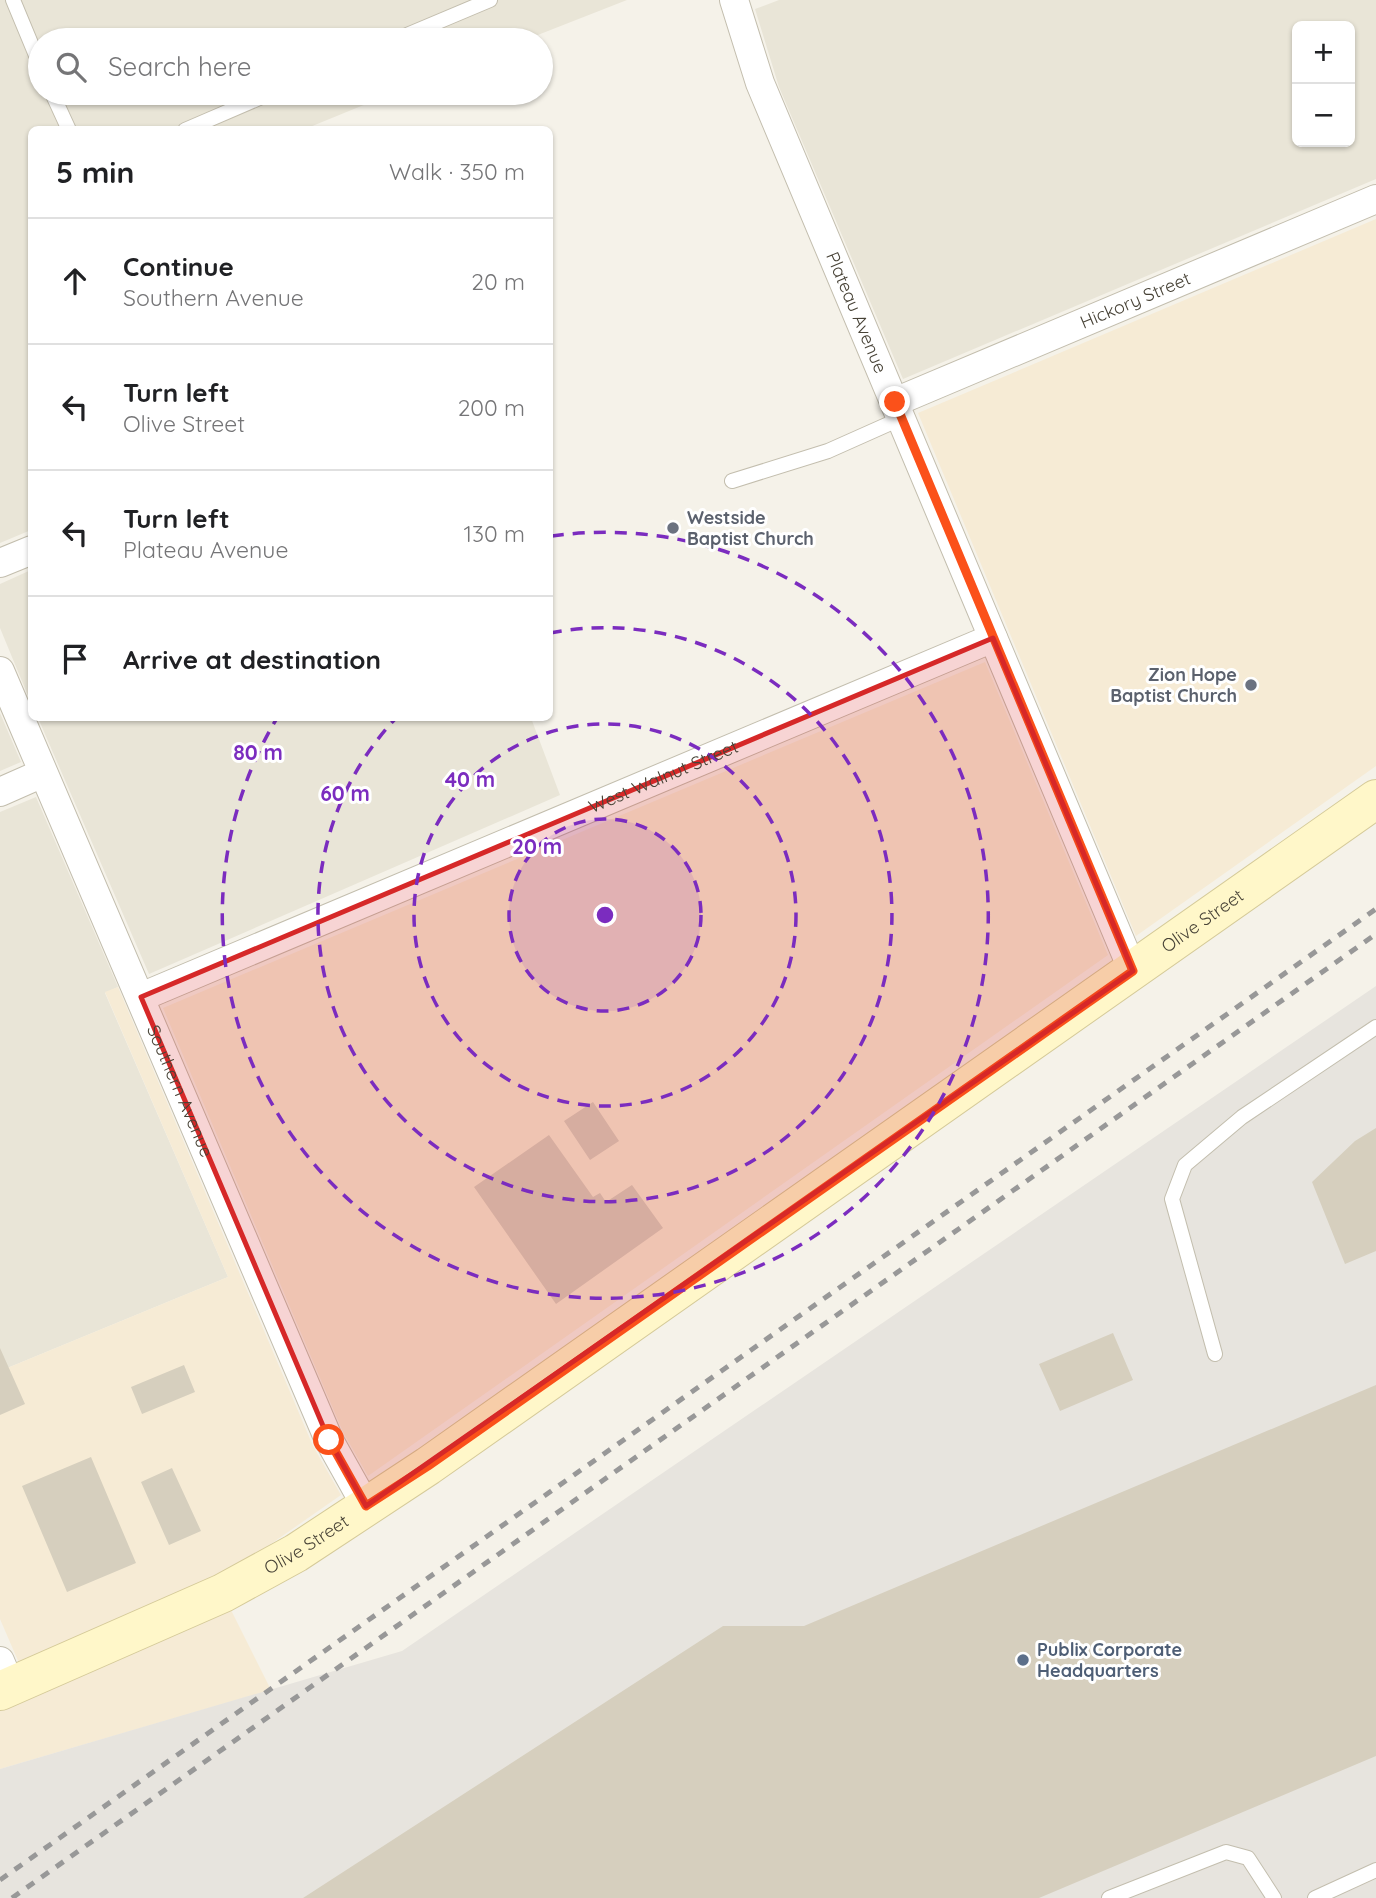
<!DOCTYPE html>
<html lang="en">
<head>
<meta charset="utf-8">
<style>
  :root { --surface:#fff; --page:#f6f6f6; --text:#202124; --muted:#757577; --line:#e0e0e0 }
  body { margin:0; font-family:Quicksand,sans-serif; background:var(--page); color:var(--text) }
  .controls { position:absolute; right:21px; top:21px; display:grid; overflow:hidden; border-radius:10px; box-shadow:0 2px 5px #0004 }
  .controls button { width:63px; height:63px; display:grid; place-items:center; padding:0; border:0; border-bottom:2px solid var(--line); background:var(--surface); color:var(--text); font:35px sans-serif }
  .stop { position:absolute; width:21px; height:21px; margin:-16px; border:5px solid #fb511a; border-radius:50%; background:#fff }
  .stop.end { background:#fb511a; border-color:#fff; box-shadow:0 2px 7px #0008 }
  .list { margin:0; padding:0; list-style:none }
  h2 { display:flex; justify-content:space-between; align-items:center; height:91px; margin:0; padding:0 28px; font-size:30px }
  h2 small { font-size:23px; font-weight:400; color:var(--muted) }
  .list li { display:grid; grid-template-columns:46px 1fr auto; gap:21px; align-items:center; box-sizing:border-box; height:126px; padding:0 28px; border-top:2px solid var(--line) }
  .list b { display:block; font-size:26px; white-space:nowrap }
  .list p { margin:0; font-size:23px; white-space:nowrap; color:var(--muted) }
  .list em { font-size:23px; font-style:normal; color:var(--muted) }
  .icon { flex:none; width:38px; height:38px; fill:none; stroke:currentColor; stroke-width:2; stroke-linecap:round; stroke-linejoin:round }
  .map { position:relative; flex:none; width:1376px; height:1898px; overflow:hidden }
  .search { position:absolute; background:var(--surface); box-shadow:0 2px 5px #0004; left:28px; top:28px; width:525px; height:77px; display:flex; align-items:center; gap:18px; box-sizing:border-box; padding:0 24px; border-radius:38px; color:var(--muted); font-size:26px }
  .panel { position:absolute; background:var(--surface); box-shadow:0 2px 5px #0004; left:28px; top:126px; width:525px; height:595px; border-radius:10px }
  .map>svg:first-child { display:block }
  .residential { fill:#e9e5d7; fill-rule:evenodd }
  .commercial { fill:#f6ebd5 }
  .industrial { fill:#e7e4de }
  .building { fill:#d6cfbe }
  .lines { fill:none; stroke-linecap:round; stroke-linejoin:round }
  .lane-casing { stroke:#c3beae; stroke-width:16 }
  .street-casing { stroke:#c3beae; stroke-width:30 }
  .secondary-casing { stroke:#d5ca99; stroke-width:40 }
  .lane { stroke:#fff; stroke-width:14 }
  .street { stroke:#fff; stroke-width:28 }
  .secondary { stroke:#fff7c9; stroke-width:38 }
  .rail { stroke:#989898; stroke-width:5; stroke-dasharray:9 9; stroke-linecap:butt }
  .route { stroke:#fb511a; stroke-width:9 }
  .marked { fill:#d62828; fill-opacity:0.2; stroke:#d62828; stroke-width:5; stroke-linejoin:round }
  .ring { fill:none; stroke:#7b2cbf; stroke-width:3.5; stroke-dasharray:12 9 }
  .worship-dot { fill:#6b7280; stroke:#fff; stroke-width:2.5 }
  .service-dot { fill:#5c6f8a; stroke:#fff; stroke-width:2.5 }
  .labels { text-anchor:middle; stroke-width:6; stroke-linejoin:round; paint-order:stroke }
  .street-label { font-size:18px; fill:#484337; stroke:#fff }
  .worship-label { font-size:18px; font-weight:bold; fill:#5b616d; stroke:#fff; text-anchor:start }
  .service-label { font-size:18px; font-weight:bold; fill:#4e5e75; stroke:#fff; text-anchor:start }
  .centre { fill:#7b2cbf; stroke:#fff; stroke-width:3.5 }
  .ring-label { font-size:21px; text-anchor:middle; font-weight:bold; fill:#7b2cbf; stroke:#fff; stroke-width:6; stroke-linejoin:round; paint-order:stroke }
</style>
</head>
<body>
<div class="map">
<svg width="1376" height="1898" viewBox="0 0 1376 1898">
  <rect width="100%" height="100%" fill="#f5f2e9"/>
  <path class="residential" d="M0,0h627l-102,40h-485v53h353l-88,36 -273,1 -1,400 -31,13z
    M779,0h597v179l-473,200 -124,-292 -24,-78zM1350,26v116h-53v-116z
    M31,570v133l-31,-75v-44z
    M0,713l21,49 -21,9z
    M38,718h493l29,77 -411,179z
    M36,797l82,190 -13,6 123,284 -228,94v-559z"/>
  <path class="commercial" d="M1376,219v547l-240,170 -218,-523z
    M985,662l123,293 -740,521 -25,-44 -180,-424z
    M118,987l195,459 28,49 -86,60 -40,21 -196,87 -19,-44v-248l228,-94 -123,-285z
    M231,1610l40,80 -271,79v-58z"/>
  <path class="industrial" d="M1376,986v912h-1376v-129l402,-118z"/>
  <path class="building" d="M593,1102l26,39 -29,19 -26,-39z
    M1376,1128v123l-31,13 -33,-82 43,-41z
    M549,1135l44,62 7,-4 6,9 26,-17 31,43 -107,76 -82,-117z
    M1113,1333l20,47 -73,31 -21,-47z
    M0,1348l25,56 -25,11z
    M184,1365l11,27 -53,22 -11,-27z
    M1376,1385v371l-337,142h-736l420,-272h81z
    M91,1457l45,106 -69,29 -45,-106z
    M172,1468l29,63 -32,14 -28,-63z"/>
  <g class="lines">
    <g class="lane-casing">
      <path id="lane" d="M13,0l27,65
        M395,40l95,-40
        M52,93l17,37
        M185,130l86,-37
        M732,481l96,-30 74,-33
        M1215,1354l-43,-155 13,-34 57,-48 134,-90
        M1109,1898l117,-46 22,6 26,40
        M1315,1898l61,-28"/>
    </g>
    <g class="street-casing">
      <g id="street">
        <path id="s1" d="M734,0l26,83 373,888"/>
        <path id="s2" d="M895,402l481,-203"/>
        <path d="M0,563l32,-13"/>
        <path id="s3" d="M0,671l329,769 37,66"/>
        <path d="M0,792l43,-19"/>
        <path id="s4" d="M141,997l852,-359"/>
        <path d="M0,1661l11,26"/>
      </g>
    </g>
    <g class="secondary-casing">
      <g id="secondary">
        <path id="s5" d="M0,1691l223,-98 73,-40 132,-87 948,-667"/>
      </g>
    </g>
    <use href="#lane" class="lane"/>
    <use href="#street" class="street"/>
    <use href="#secondary" class="secondary"/>
    <path class="rail" d="M0,1880l1376,-971
      M12,1898l1364,-964"/>
  </g>
  <g class="lines">
    <path class="route" d="M329,1440l37,66 62,-40 705,-495 -238,-569"/>
  </g>
  <path class="marked" d="M993,638l140,333 -767,535 -37,-66 -188,-443z"/>
  <circle cx="605" cy="915" r="96" fill="#7b2cbf" fill-opacity=".12"/>
  <g class="ring">
    <circle cx="605" cy="915" r="96"/>
    <circle cx="605" cy="915" r="191"/>
    <path d="M550 633A287 287 0 1 1 395 719"/>
    <path d="M552 536A383 383 0 1 1 277 718"/>
  </g>
  <g class="worship-dot">
    <circle cx="673" cy="528" r="7"/>
    <circle cx="1251" cy="685" r="7"/>
  </g>
  <circle class="service-dot" cx="1023" cy="1660" r="7"/>
  <g class="labels">
    <g class="street-label">
      <text dy="6" stroke="none"><textPath href="#s2" startOffset="261">Hickory Street</textPath></text>
      <text dy="6" stroke="none"><textPath href="#s1" startOffset="336">Plateau Avenue</textPath></text>
      <text dy="6" stroke="none"><textPath href="#s4" startOffset="567">West Walnut Street</textPath></text>
      <text dy="6" stroke="none"><textPath href="#s5" startOffset="1432">Olive Street</textPath></text>
      <text dy="6" stroke="none"><textPath href="#s3" startOffset="457">Southern Avenue</textPath></text>
      <text dy="6" stroke="none"><textPath href="#s5" startOffset="340">Olive Street</textPath></text>
    </g>
    <g class="worship-label">
      <text x="687" y="524">Westside<tspan x="687" dy="21">Baptist Church</tspan></text>
      <text x="1237" y="681" text-anchor="end">Zion Hope<tspan x="1237" dy="21">Baptist Church</tspan></text>
    </g>
    <g class="service-label">
      <text x="1037" y="1656">Publix Corporate<tspan x="1037" dy="21">Headquarters</tspan></text>
    </g>
  </g>
  <circle cx="605" cy="915" r="10" class="centre"/>
  <g class="ring-label">
    <text x="258" y="760">80 m</text>
    <text x="470" y="787">40 m</text>
    <text x="345" y="801">60 m</text>
    <text x="537" y="854">20 m</text>
  </g>
</svg>
<div class="controls">
<button>+</button>
<button>−</button>
</div>
<div class="stop" style="left:329px;top:1440px"></div>
<div class="stop end" style="left:895px;top:402px"></div>
<div class="search"><svg class="icon" aria-label="search" viewBox="0 0 24 24"><circle cx="10" cy="10" r="6"/><path d="M15 15l6 6"/></svg>Search here</div>
<section class="panel">
<h2>5 min<small>Walk · 350 m</small></h2>
<ul class="list">
<li><svg class="icon" aria-label="ahead" viewBox="0 0 24 24"><path d="M12 20V5M6 11l6-6 6 6"/></svg><div><b>Continue</b><p>Southern Avenue</p></div><em>20 m</em></li>
<li><svg class="icon" aria-label="left" viewBox="0 0 24 24"><path d="M17 20v-9H6M10 6l-5 5 5 5"/></svg><div><b>Turn left</b><p>Olive Street</p></div><em>200 m</em></li>
<li><svg class="icon" aria-label="left" viewBox="0 0 24 24"><path d="M17 20v-9H6M10 6l-5 5 5 5"/></svg><div><b>Turn left</b><p>Plateau Avenue</p></div><em>130 m</em></li>
<li><svg class="icon" aria-label="arrive" viewBox="0 0 24 24"><path d="M6 21V4h12l-3 4 3 4H6"/></svg><div><b>Arrive at destination</b></div></li>
</ul>
</section>
</div>
</body>
</html>
